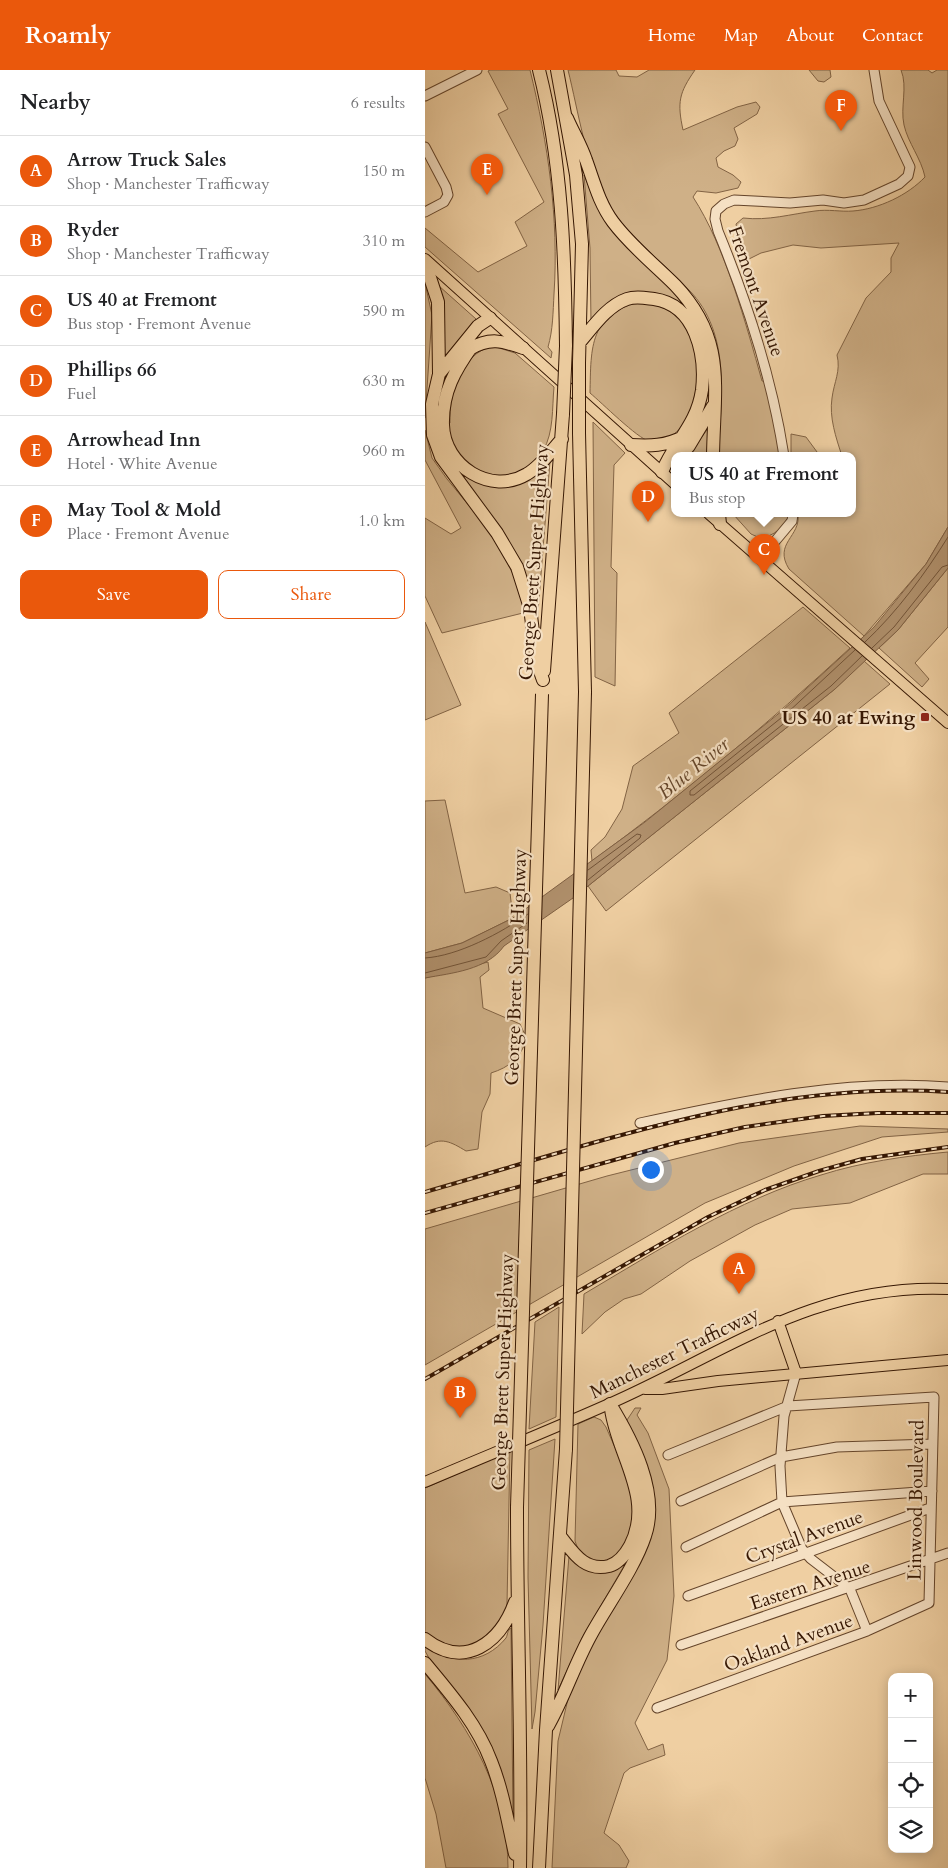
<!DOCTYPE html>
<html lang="en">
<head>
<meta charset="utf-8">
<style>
  :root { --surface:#fff; --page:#f6f6f6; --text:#202124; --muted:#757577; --line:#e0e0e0; --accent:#ea580c }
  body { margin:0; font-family:Cardo,serif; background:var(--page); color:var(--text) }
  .controls { position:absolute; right:15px; bottom:15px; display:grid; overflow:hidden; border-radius:10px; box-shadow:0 2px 12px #0003 }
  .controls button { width:45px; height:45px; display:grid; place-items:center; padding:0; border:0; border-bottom:1px solid var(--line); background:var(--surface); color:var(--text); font:25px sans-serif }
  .you { position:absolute; left:225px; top:1099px; width:18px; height:18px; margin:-12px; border:4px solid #fff; border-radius:50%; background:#1a73e8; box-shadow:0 0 0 8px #1a73e833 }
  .badge { display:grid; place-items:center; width:32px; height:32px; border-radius:50%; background:var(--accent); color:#fff; font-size:16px; font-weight:700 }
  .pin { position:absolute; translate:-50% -41px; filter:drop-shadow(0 1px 2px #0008) }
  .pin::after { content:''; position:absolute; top:26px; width:18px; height:15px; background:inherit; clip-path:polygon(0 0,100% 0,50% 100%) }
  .popup { position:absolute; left:246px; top:382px; width:185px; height:65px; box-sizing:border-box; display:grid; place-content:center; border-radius:10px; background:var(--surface); filter:drop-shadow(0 1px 4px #0005); font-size:16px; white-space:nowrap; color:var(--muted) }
  .popup b { font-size:19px; color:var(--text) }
  .popup::after { content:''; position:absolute; left:50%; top:100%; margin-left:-10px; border:10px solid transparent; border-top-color:var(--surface) }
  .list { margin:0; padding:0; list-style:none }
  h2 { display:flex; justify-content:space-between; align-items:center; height:65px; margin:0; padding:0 20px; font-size:21px }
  h2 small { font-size:16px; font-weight:400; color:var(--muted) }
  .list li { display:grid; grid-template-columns:32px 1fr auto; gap:15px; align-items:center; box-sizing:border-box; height:70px; padding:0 20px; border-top:1px solid var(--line) }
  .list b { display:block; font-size:19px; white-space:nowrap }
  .list p { margin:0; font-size:16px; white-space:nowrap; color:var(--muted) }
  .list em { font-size:16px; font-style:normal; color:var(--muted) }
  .actions { display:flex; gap:10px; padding:15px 20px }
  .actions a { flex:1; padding:11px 0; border:1px solid var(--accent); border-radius:10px; text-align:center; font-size:18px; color:var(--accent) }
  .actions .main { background:var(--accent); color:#fff }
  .icon { flex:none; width:28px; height:28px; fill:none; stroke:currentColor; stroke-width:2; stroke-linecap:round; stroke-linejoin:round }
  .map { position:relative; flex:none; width:523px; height:1798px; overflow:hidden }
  header { display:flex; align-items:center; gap:30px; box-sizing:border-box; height:70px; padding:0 25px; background:var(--accent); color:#fff }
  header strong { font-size:24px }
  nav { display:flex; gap:28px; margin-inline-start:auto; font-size:18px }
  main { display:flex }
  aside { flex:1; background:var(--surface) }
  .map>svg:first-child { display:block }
  .green { fill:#cfb087; stroke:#826344 }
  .water { fill:#b0906c; stroke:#7f5f42 }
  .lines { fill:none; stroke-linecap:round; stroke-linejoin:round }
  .shore { stroke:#725337; stroke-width:1 }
  .minor-casing { stroke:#64442a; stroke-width:11 }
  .major-casing { stroke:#351602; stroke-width:12 }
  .highway-casing { stroke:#351602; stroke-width:14 }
  .minor { stroke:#f5e0c3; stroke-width:9 }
  .major { stroke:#efcfa2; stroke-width:10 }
  .highway { stroke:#efcfa2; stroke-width:12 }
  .rail-casing { stroke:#351602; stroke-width:4 }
  .rail { stroke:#f5e0c3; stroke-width:2; stroke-dasharray:5.5; stroke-linecap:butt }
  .highway-bridge-casing { stroke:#351602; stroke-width:14; stroke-linecap:butt }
  .highway-bridge { stroke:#efcfa2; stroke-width:12 }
  .poi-dot { fill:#8f2418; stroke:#f5e0c3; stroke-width:2 }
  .labels { text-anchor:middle; stroke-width:4.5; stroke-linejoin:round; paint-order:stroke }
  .street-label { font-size:19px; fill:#351602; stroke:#f5e0c3 }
  .poi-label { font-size:19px; font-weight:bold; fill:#351602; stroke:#f5e0c3; text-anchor:end }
  .water-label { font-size:20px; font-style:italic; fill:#66472c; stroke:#f5e0c3 }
</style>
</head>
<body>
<header>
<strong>Roamly</strong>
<nav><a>Home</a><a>Map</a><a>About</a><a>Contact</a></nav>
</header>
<main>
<aside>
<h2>Nearby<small>6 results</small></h2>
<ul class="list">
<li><span class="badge">A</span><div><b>Arrow Truck Sales</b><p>Shop · Manchester Trafficway</p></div><em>150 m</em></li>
<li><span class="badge">B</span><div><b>Ryder</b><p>Shop · Manchester Trafficway</p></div><em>310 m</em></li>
<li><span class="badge">C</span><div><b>US 40 at Fremont</b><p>Bus stop · Fremont Avenue</p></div><em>590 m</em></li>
<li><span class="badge">D</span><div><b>Phillips 66</b><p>Fuel</p></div><em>630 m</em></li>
<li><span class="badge">E</span><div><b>Arrowhead Inn</b><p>Hotel · White Avenue</p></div><em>960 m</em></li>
<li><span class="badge">F</span><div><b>May Tool &amp; Mold</b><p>Place · Fremont Avenue</p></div><em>1.0 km</em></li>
</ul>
<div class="actions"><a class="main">Save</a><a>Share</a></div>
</aside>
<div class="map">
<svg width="523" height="1798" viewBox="0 0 523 1798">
  <rect width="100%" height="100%" fill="#efcfa2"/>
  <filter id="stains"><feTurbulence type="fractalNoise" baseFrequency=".004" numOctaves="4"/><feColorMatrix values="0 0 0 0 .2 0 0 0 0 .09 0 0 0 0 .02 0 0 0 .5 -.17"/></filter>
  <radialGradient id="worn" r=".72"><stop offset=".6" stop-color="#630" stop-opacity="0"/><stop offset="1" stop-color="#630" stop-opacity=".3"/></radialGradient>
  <path class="green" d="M65,0h40c18,73 29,149 24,224 -1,18 -1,36 -6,53l4,5 -1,6 -126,-111v-19l53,44 49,-26 -12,-24 29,-20 -46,-88 10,-5 -20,-38z
    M143,0h48l3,6 18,1 12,-7h46c-16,23 -18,32 -12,60l54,-23 19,-5 4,5 -3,7 -23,14 4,11 -3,7 -11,5 -8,7 2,9 15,8 8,7 -3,6 -22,5 -19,-2 -4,6c32,49 53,127 69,184h4l14,75h-62c3,-56 14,-122 -29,-166 -27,-29 -60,-52 -81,-86 -21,-34 -30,-94 -40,-134z
    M384,0h21l1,7 -7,5 -6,-1z
    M476,0h27l4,3 5,-3h11v457l-22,37 -62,72 -75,-67c-16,-26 12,-32 9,-55h55v-58h-11c-6,-18 -13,-39 -10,-58 2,-16 9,-27 5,-43l29,-57 25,-26v-14l8,-15 -78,5 -28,-3 -32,8 -12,6 -6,-1 -7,-34 7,-6c25,3 48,-4 72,-7 13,-2 26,1 38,0 26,-2 55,-16 72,-34 -4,-19 -17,-34 -21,-52 -4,-18 4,-38 -3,-55z
    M159,105l17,40 90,94 8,21 -58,-38 -50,32 -1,-76z
    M0,213l7,32 -7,103z
    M14,216l37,33 -35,42z
    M218,231c17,5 30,9 42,24 23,29 15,121 -36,116 -11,-2 -48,-39 -59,-48 1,-47 -1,-79 53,-92z
    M68,276l22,7 39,34c-2,21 0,45 -11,64 -15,28 -56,34 -78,11 -10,-9 -15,-24 -17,-37l2,-2c-1,-29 10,-69 43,-77z
    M168,352l32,31 -11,12 -3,102 6,6 -2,113 -20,-9z
    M284,357l-2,29h-19z
    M0,360l7,28 15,21 47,57 25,50 8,26 -85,21 -17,-37v-78l26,16 10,-6 -36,-68z
    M366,364l15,3 14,19h-29z
    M125,391l-13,164 -6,-26 -79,-137 8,9 69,9z
    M308,444h56c-3,12 -16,23 -29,24l-9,-4z
    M523,498v59l-33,36 14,16 -7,8 -43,-39 19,-18z
    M378,537l47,41c-82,76 -168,147 -258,213l-1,-11 14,-13 17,-28 11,-43 46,-33 -10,-20z
    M0,552l36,83 -36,15z
    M439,591l26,23 -284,227 -18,-25 247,-197z
    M20,730l20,93 31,-6 14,6 3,25 -51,25 -37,10v-152z
    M63,892l1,8 -9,7 3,31 37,16 7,15c-7,19 -17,28 -36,34l-1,21 -8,18 -4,37 -12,2c-15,-9 -25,-15 -41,-4v-169z
    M435,1056l88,3v3l-66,5 -88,29 -89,37 -280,162v-136l182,-53 132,-33z
    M523,1082v22h-25l-73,29 -58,6 -37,16 -65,36 -49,33 -17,5 -19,13 -23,22 2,-40c74,-44 155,-95 237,-119 41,-13 84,-19 127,-23z
    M134,1237l-3,110 -27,12 6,-107z
    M210,1338h6l-4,7 11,18 21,56 5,107 -7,64 -32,63 13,27 15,-6 2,11 -35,13 -6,5 -20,60 15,12 10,16 -3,7h-74l6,-127 10,-42 17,-42 59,-103 -17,-134z
    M169,1347l7,3 5,7c15,36 42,80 18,118 -9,14 -16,17 -32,16l-14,-12 -3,-8 3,-117z
    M130,1369l-12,186 -8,87 -3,17 -4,-152 1,-127z
    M85,1381l-3,153 -3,13 -20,25 -30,7 -29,-15v-146z
    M144,1486l13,12 46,-9 -46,79 -24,52z
    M86,1558l2,189 -5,-21 -83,-145v-5c27,19 59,19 81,-8 2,-4 1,-7 5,-10z
    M0,1604c46,55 83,120 83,194h-62l-10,-54 -11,-36z"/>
  <path class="water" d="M523,457v41l-50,62 -63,59 -262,209 -69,48c-17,24 -52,27 -79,32v-25l37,-10 51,-25 132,-96 138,-112 91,-83 52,-63z"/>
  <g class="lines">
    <path class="shore" d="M440,572c32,-30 60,-68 83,-105
      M447,578l22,-21 48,-60 6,-2
      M430,580l-69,64 -96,77v4h4l137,-109 31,-30
      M163,810l52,-42 1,-3 -4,-1 -49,36
      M0,888c33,-2 76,-25 103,-44
      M0,903l61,-16 15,-16 26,-18"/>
    <g class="minor-casing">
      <path id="minor" d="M0,26l52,-26
        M0,77l21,40 2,8 -4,7 -19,10
        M359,386c-12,-78 -36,-152 -66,-225l-3,-12 1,-8 8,-7 10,-4 56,3 33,-3 21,3 20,-3 35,-16 9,-8 2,-9 -31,-66 -5,-31
        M336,488l31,-37 1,-7
        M215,1053c101,-22 204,-44 308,-36
        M371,1303l-12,43 -4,50 2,36 20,47 9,10 39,30 17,42
        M256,1431l100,-44 56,-10 95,-3
        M261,1477l96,-45 150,-11
        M263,1526l242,-88
        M256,1575l267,-92
        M232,1638l210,-77 62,-28 5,-206 -146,9 -120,49"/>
    </g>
    <g class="major-casing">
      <path id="major" d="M0,189l250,225
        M284,444l239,209
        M353,1251l18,52
        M220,1319h17l56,-8 230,-21
        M0,1412c61,-26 123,-51 184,-78 116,-51 205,-121 339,-115"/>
    </g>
    <g class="highway-casing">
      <path id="highway" d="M114,0c23,91 26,183 27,276
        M132,0l19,105 6,69 -3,119
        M142,48c6,14 14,27 19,42 8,22 13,43 27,62 18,24 41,42 62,63 52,54 39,103 38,171
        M0,192l13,40 1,72
        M65,248l-12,8 -39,48 -7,30 1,31 8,22 56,76 20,34 13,41 7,55 6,17
        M155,272c13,-15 27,-36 47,-43 9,-3 18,-1 27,0 42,6 52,56 48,91 -5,35 -28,52 -40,82
        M48,275c-18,25 -31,47 -30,80 1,41 48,71 84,49 14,-8 24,-23 35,-35
        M45,279c19,-12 33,-8 53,-1
        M154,363l6,259
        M206,375c20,1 34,1 52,-8
        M255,386l9,-10 24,-40
        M294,444l1,10
        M119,601l19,-257
        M92,1437c0,120 5,240 3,361
        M135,1466c13,16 24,36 49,30 10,-3 16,-11 21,-20 25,-48 -13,-91 -19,-137
        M0,1569c40,31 75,4 90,-37
        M0,1593c25,30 52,61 66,98 12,30 17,62 24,93
        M123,1656c17,-30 27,-63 44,-93 16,-29 43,-66 53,-97 15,-43 -13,-96 -35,-132
        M114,1798l7,-138 20,-281"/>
    </g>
    <use href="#minor" class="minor"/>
    <use href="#major" class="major"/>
    <use href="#highway" class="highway"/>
    <g class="rail-casing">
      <path id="rail" d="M0,1122c169,-48 344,-112 523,-100
        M0,1143l250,-70 70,-16 78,-11 55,-3h70
        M0,1309l283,-162 57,-27 54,-19 43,-12 86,-12"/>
    </g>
    <use href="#rail" class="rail"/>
    <g class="highway-bridge-casing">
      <path id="highway-bridge" d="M154,293v70
        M138,344l3,-68
        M141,1379l19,-757
        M92,1437l25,-813"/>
    </g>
    <use href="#highway-bridge" class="highway-bridge"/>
  </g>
  <rect class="poi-dot" x="495" y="642" width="10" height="10" rx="2.5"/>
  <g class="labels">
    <g class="street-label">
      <text transform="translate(332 221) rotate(71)" y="7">Fremont Avenue</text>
      <text transform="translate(108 492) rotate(-86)" y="7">George Brett Super Highway</text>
      <text transform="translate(90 897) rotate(-88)" y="7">George Brett Super Highway</text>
      <text transform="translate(249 1282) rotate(-26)" y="7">Manchester Trafficway</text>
      <text transform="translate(77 1302) rotate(-88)" y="7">George Brett Super Highway</text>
      <text transform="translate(490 1430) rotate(-89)" y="7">Linwood Boulevard</text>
      <text transform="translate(379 1466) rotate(-20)" y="7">Crystal Avenue</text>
      <text transform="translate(385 1514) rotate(-18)" y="7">Eastern Avenue</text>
      <text transform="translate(363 1572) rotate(-20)" y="7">Oakland Avenue</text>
    </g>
    <g class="poi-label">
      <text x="490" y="654">US 40 at Ewing</text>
    </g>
    <g class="water-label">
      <text transform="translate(268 698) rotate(-39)" y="7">Blue River</text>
    </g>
  </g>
  <rect width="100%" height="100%" filter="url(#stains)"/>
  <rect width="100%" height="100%" fill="url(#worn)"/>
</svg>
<div class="controls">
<button>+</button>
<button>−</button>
<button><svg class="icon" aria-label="locate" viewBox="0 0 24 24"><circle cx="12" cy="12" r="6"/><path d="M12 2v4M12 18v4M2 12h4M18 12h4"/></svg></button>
<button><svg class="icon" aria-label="layers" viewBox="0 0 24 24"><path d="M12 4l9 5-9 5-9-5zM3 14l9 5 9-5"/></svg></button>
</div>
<div class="you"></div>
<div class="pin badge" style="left:314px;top:1224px">A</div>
<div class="pin badge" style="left:35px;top:1348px">B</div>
<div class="pin badge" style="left:339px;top:505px">C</div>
<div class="popup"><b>US 40 at Fremont</b>Bus stop</div>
<div class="pin badge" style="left:223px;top:452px">D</div>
<div class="pin badge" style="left:62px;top:125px">E</div>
<div class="pin badge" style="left:416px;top:61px">F</div>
</div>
</main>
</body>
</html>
